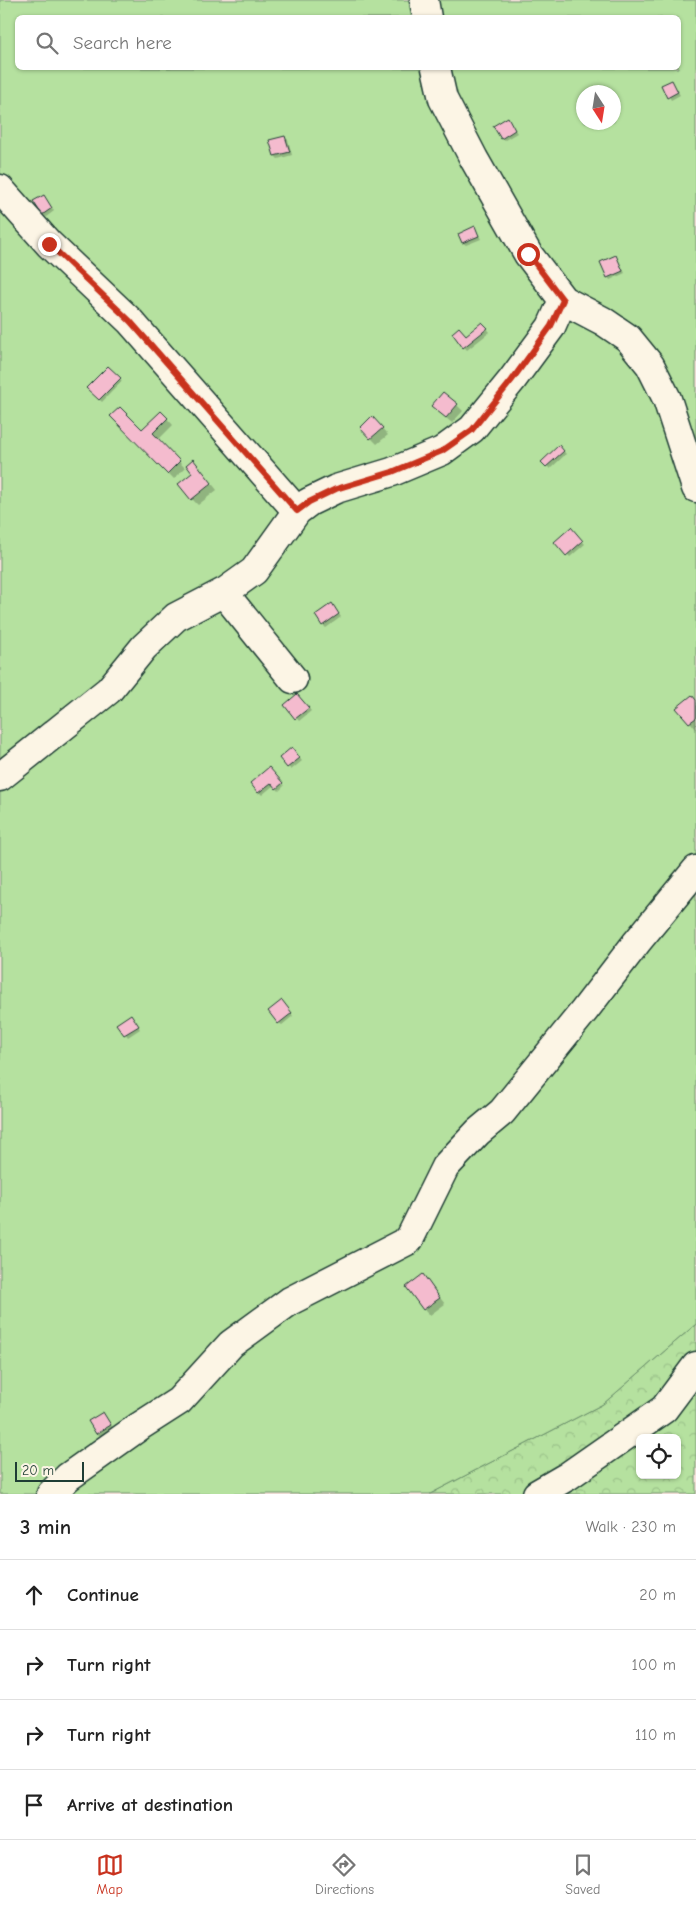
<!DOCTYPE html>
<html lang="en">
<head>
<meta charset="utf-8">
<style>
  :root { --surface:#fff; --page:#f6f6f6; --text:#222; --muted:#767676; --line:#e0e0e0; --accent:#c8321e }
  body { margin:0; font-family:"Comic Neue",sans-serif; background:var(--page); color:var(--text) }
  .controls { position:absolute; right:15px; bottom:15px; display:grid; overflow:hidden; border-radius:8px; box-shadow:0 1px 4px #0004 }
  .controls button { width:45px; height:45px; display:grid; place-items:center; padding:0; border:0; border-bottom:1px solid var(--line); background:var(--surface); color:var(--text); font:25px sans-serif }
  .compass { position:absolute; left:576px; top:85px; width:45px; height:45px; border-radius:50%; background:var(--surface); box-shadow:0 1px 4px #0004; rotate:168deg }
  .scale { position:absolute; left:15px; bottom:12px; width:69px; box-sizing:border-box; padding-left:5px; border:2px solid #1f3d34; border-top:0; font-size:14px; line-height:18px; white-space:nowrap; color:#1f3d34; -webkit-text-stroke:4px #fcf5e5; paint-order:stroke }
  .stop { position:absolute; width:15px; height:15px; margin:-11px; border:4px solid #c8321e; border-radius:50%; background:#fff }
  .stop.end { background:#c8321e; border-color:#fff; box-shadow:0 1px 5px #0008 }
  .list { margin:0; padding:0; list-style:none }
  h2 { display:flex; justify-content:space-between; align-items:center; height:65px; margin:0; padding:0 20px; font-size:21px }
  h2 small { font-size:16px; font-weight:400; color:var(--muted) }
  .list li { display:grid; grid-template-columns:32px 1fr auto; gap:15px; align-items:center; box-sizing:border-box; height:70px; padding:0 20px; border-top:1px solid var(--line) }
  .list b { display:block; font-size:19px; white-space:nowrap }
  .list em { font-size:16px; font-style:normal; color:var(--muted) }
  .icon { flex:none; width:28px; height:28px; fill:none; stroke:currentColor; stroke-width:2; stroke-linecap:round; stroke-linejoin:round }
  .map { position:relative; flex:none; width:696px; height:1494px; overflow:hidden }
  .search { position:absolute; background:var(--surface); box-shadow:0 1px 4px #0004; left:15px; right:15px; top:15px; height:55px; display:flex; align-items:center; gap:12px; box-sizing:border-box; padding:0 18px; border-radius:8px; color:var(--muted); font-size:19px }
  .sheet { height:345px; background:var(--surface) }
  nav { display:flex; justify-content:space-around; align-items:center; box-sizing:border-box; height:70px; border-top:1px solid var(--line); background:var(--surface); font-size:14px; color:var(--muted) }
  nav a { display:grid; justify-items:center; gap:2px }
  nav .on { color:var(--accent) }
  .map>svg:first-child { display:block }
  .forest { fill:url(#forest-crowns); stroke:#6a8f6a; fill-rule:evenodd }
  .garden { fill:#b5e19f; stroke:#6a8f6a; fill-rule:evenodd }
  .shadow { fill:#0003 }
  .building { fill:#f4bbce; stroke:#1f3d34 }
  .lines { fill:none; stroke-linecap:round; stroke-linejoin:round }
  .minor-casing { stroke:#1f3d34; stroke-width:31 }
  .minor { stroke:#fcf5e5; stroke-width:28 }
  .route { stroke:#c8321e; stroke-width:6 }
</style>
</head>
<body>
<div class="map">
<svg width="696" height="1494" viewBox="0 0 696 1494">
  <defs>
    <pattern id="forest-crowns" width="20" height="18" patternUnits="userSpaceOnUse" patternTransform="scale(1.25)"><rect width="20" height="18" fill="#b5e19f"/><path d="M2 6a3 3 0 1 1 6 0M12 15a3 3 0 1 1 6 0" fill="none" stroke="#9bc28a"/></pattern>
  </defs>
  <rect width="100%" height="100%" fill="#fae4de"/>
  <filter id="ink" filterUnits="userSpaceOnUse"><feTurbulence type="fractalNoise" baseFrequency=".02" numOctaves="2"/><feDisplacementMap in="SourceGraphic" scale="10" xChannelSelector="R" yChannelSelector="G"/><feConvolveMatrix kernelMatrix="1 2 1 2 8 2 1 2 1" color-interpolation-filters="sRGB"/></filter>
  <g filter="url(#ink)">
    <path class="forest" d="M696,1324v170h-266l173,-90zM640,1438h37v37h-37z"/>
    <path class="garden" d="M0,0h696v1324l-93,80 -173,90h-430zM18,18h660v50h-660zM584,92h30v30h-30z"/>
    <path class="shadow" d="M672,82l8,13 -9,5 -8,-14z
      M510,122l7,11 -12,7 -3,-2z
      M285,137l3,3 4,15 -14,4 -3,-3 -4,-15z
      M46,199l8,12 -8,6 -3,-3z
      M475,228l6,11 -15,6 -3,-2z
      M616,256l9,17 -15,7 -2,-3z
      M485,326l5,6 -23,18 -14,-16 13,2z
      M108,367l14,14 -20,21 -14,-14z
      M457,405l6,6 -11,12 -13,-11z
      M161,412l12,13 -15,15 27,28 -11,11 -62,-63 30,15z
      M378,424l10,11 -11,9 -16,-16z
      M559,446l7,8 -16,15 -7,-7z
      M199,467l18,23 -19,15 -6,-6 2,-26z
      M571,529l14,15 -15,13 -14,-15z
      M334,607l7,10 -15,11 -3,-3z
      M300,698l11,13 -12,10 -13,-16z
      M696,701v28l-18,-21z
      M294,752l8,9 -11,9 -10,-12z
      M271,771l13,15 -5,5 -5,-6 -12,10 -3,-3z
      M284,1005l9,11 -11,9 -3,-2z
      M134,1019l6,10 -12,8 -10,-13z
      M423,1276l22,28 -15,11 -6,-6z
      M103,1413l10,15 -13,8 -3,-3z"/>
    <path class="building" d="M672,80l6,12 -11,6 -6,-13z
      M508,117l7,13 -14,9 -8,-13z
      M285,136l5,16 -16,4 -5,-16z
      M44,195l8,13 -10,7 -9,-14z
      M475,226l4,10 -17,7 -4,-9z
      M616,255l7,16 -16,7 -7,-16z
      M482,322l6,6 -25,20 -11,-15 7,-6 7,8z
      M108,366l13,12 -22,22 -13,-12z
      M443,392l15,12 -12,14 -15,-12z
      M120,407l22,22 19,-18 7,7 -15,15 27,28 -13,13 -57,-58z
      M372,416l11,12 -13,11 -10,-11z
      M559,445l5,6 -18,16 -5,-5z
      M193,459l19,24 -21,17 -13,-16 14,-11 -6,-8z
      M571,527l12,14 -17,15 -12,-14z
      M332,603l7,11 -17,12 -7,-11z
      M297,694l12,14 -14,11 -11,-14z
      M692,695l4,5v18l-7,5 -13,-15z
      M292,747l8,11 -13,10 -8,-10z
      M269,767l14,16 -7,6 -5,-6 -13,10 -8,-10z
      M282,1000l10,13 -14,11 -10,-13z
      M131,1014l8,12 -15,9 -8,-11z
      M423,1274l17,24 -17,12 -17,-23z
      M103,1412l8,13 -15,9 -8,-13z"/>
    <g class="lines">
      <g class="minor-casing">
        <path id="minor" d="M424,0l3,18
          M436,68l7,31 31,60 54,95 35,46 40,21 25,17 22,27 17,34 29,89
          M0,189l49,55 81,77 167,190 -43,60 -28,20 2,7 65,81
          M297,511l12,-9 27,-13 56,-17 50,-21 30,-22 40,-49 39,-53 12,-27
          M0,777l109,-87 35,-43 32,-30 50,-26
          M51,1494l17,-17 72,-51 39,-25 52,-57 59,-43 119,-61 36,-73 33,-35 24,-20 82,-101 53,-69 59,-72
          M537,1494l31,-18 96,-67 32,-43"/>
      </g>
      <use href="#minor" class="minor"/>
    </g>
  </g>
  <g class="lines" filter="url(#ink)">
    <path class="route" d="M49,244l81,77 167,190 12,-9 27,-13 56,-17 50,-21 30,-21 40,-50 39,-54 12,-26 -35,-46"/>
  </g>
</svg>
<div class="controls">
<button><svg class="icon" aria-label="locate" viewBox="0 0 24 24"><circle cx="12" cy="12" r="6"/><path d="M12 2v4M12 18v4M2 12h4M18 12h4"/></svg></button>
</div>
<svg class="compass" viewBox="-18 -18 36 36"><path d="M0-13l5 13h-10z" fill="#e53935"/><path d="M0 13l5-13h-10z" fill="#767676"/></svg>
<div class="scale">20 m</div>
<div class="stop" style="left:528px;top:254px"></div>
<div class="stop end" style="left:49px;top:244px"></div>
<div class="search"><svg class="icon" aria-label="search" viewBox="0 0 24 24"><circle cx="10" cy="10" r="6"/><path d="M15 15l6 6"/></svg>Search here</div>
</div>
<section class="sheet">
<h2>3 min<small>Walk · 230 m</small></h2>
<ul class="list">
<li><svg class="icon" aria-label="ahead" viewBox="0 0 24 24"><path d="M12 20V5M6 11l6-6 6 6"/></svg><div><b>Continue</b></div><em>20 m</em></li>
<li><svg class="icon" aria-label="right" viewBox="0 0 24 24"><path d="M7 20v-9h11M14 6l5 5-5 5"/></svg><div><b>Turn right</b></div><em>100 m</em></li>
<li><svg class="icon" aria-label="right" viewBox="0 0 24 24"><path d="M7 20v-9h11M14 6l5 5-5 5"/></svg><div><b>Turn right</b></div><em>110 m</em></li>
<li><svg class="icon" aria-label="arrive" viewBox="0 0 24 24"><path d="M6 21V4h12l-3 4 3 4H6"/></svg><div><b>Arrive at destination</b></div></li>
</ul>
</section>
<nav>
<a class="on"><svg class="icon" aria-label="map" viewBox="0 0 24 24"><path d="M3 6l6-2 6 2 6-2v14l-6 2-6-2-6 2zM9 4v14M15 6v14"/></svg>Map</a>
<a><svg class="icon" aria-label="directions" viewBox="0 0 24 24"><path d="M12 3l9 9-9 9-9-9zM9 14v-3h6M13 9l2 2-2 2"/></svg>Directions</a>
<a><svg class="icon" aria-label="saved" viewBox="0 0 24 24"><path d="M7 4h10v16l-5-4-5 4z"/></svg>Saved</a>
</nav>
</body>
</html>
